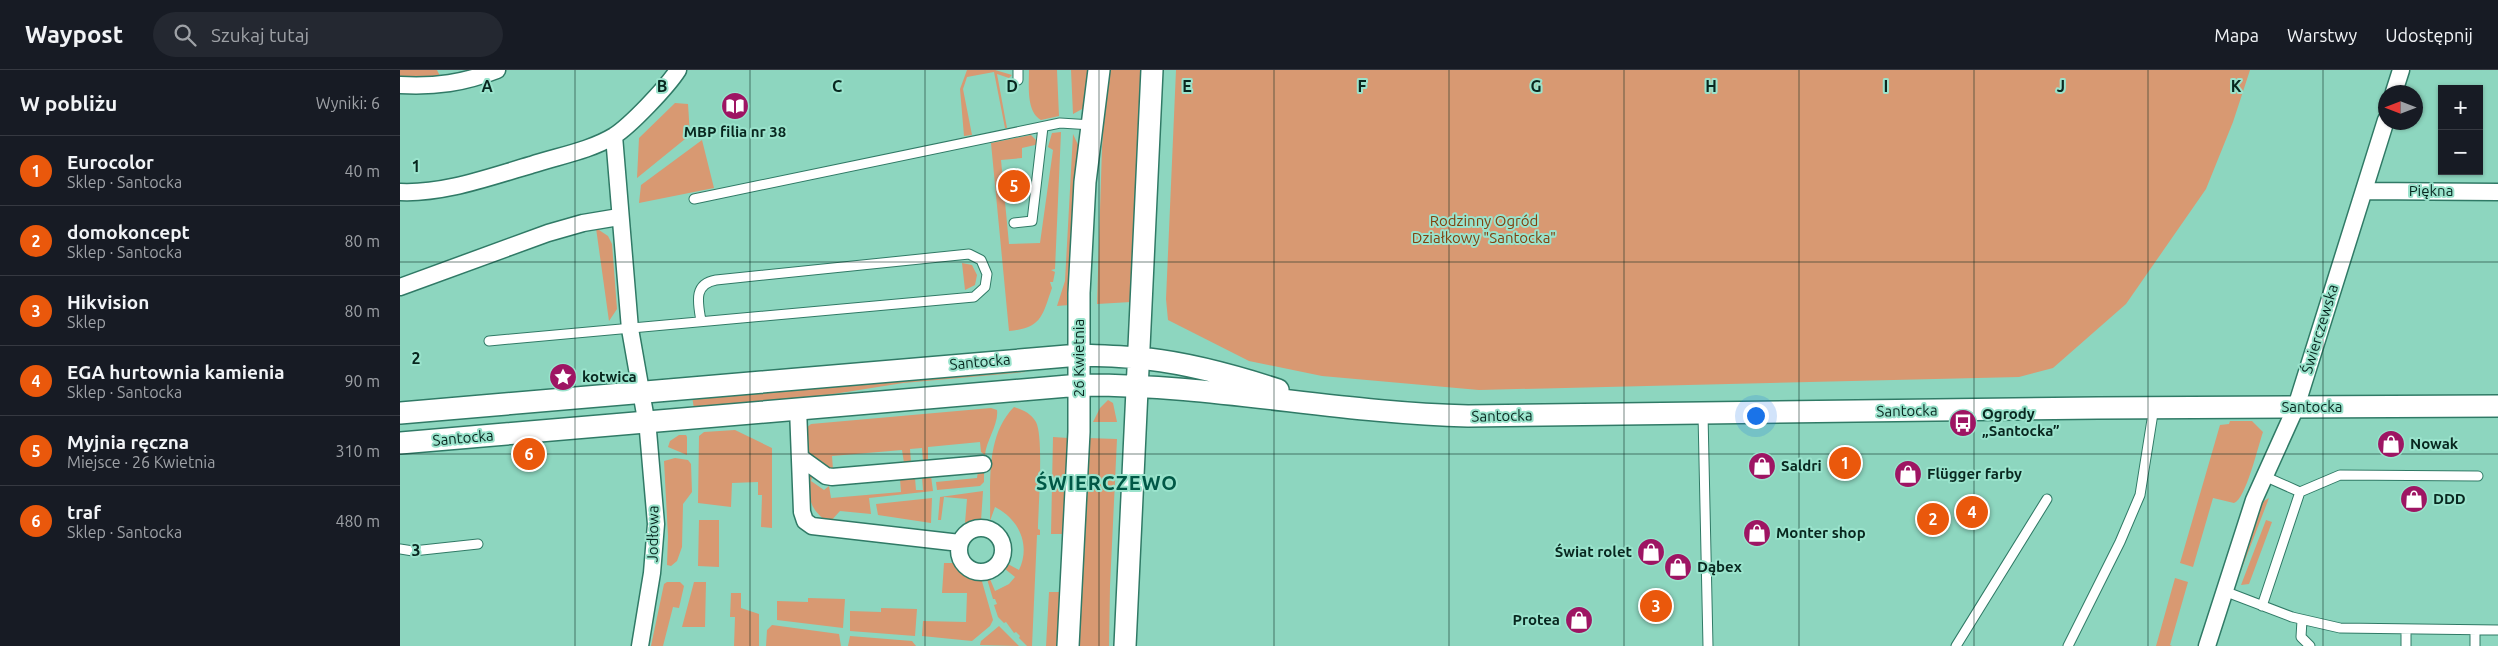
<!DOCTYPE html>
<html lang="pl">
<head>
<meta charset="utf-8">
<style>
  :root { --surface:#171b24; --page:#242831; --text:#f1f3f6; --muted:#9ea1a6; --line:#363941; --accent:#ea580c }
  body { margin:0; font-family:Ubuntu,sans-serif; background:var(--page); color:var(--text) }
  .controls { position:absolute; right:15px; top:15px; display:grid; overflow:hidden; border-radius:0px; box-shadow:0 1px 4px #0004 }
  .controls button { width:45px; height:45px; display:grid; place-items:center; padding:0; border:0; border-bottom:1px solid var(--line); background:var(--surface); color:var(--text); font:25px sans-serif }
  .compass { position:absolute; left:1978px; top:15px; width:45px; height:45px; border-radius:50%; background:var(--surface); box-shadow:0 1px 4px #0004; rotate:270deg }
  .you { position:absolute; left:1355px; top:345px; width:18px; height:18px; margin:-12px; border:4px solid #fff; border-radius:50%; background:#1a73e8; box-shadow:0 0 0 8px #1a73e833 }
  .badge { display:grid; place-items:center; width:32px; height:32px; border-radius:50%; background:var(--accent); color:#fff; font-size:16px; font-weight:700 }
  .pin { position:absolute; translate:-50% -50%; border:2px solid #fff; box-shadow:0 1px 5px #0006 }
  .list { margin:0; padding:0; list-style:none }
  h2 { display:flex; justify-content:space-between; align-items:center; height:65px; margin:0; padding:0 20px; font-size:21px }
  h2 small { font-size:16px; font-weight:400; color:var(--muted) }
  .list li { display:grid; grid-template-columns:32px 1fr auto; gap:15px; align-items:center; box-sizing:border-box; height:70px; padding:0 20px; border-top:1px solid var(--line) }
  .list b { display:block; font-size:19px; white-space:nowrap }
  .list p { margin:0; font-size:16px; white-space:nowrap; color:var(--muted) }
  .list em { font-size:16px; font-style:normal; color:var(--muted) }
  .icon { flex:none; width:28px; height:28px; fill:none; stroke:currentColor; stroke-width:2; stroke-linecap:round; stroke-linejoin:round }
  .map { position:relative; flex:none; width:2098px; height:576px; overflow:hidden }
  header { display:flex; align-items:center; gap:30px; box-sizing:border-box; height:70px; padding:0 25px; background:var(--surface); border-bottom:1px solid var(--line) }
  header strong { font-size:24px }
  nav { display:flex; gap:28px; margin-inline-start:auto; font-size:18px }
  .search { width:350px; height:45px; background:var(--page); display:flex; align-items:center; gap:12px; box-sizing:border-box; padding:0 18px; border-radius:28px; color:var(--muted); font-size:19px }
  main { display:flex }
  aside { flex:1; background:var(--surface) }
  .map>svg:first-child { display:block }
  .green { fill:#d89972 }
  .lines { fill:none; stroke-linecap:round; stroke-linejoin:round }
  .service-casing { stroke:#307a66; stroke-width:11 }
  .minor-casing { stroke:#307a66; stroke-width:19 }
  .tertiary-casing { stroke:#307a66; stroke-width:24 }
  .service { stroke:#fff; stroke-width:9 }
  .minor { stroke:#fff; stroke-width:16 }
  .tertiary { stroke:#fff; stroke-width:21 }
  .grid { fill:none; stroke:#08271f; stroke-width:1; stroke-opacity:0.55 }
  .labels { text-anchor:middle; stroke-width:4; stroke-linejoin:round; paint-order:stroke }
  .poi-label { font-size:15px; font-weight:bold; fill:#08271f; stroke:#9ae3cc; text-anchor:start }
  .street-label { font-size:15px; fill:#08271f; stroke:#9ae3cc }
  .park-label { font-size:15px; fill:#80410f; stroke:#9ae3cc }
  .district-label { font-size:20px; font-weight:bold; letter-spacing:1px; fill:#005846; stroke:#9ae3cc }
  .grid-label { font-size:16px; text-anchor:middle; font-weight:bold; fill:#08271f; stroke:#9ae3cc; stroke-width:4; stroke-linejoin:round; paint-order:stroke }
</style>
</head>
<body>
<header>
<strong>Waypost</strong>
<div class="search"><svg class="icon" aria-label="search" viewBox="0 0 24 24"><circle cx="10" cy="10" r="6"/><path d="M15 15l6 6"/></svg>Szukaj tutaj</div>
<nav><a>Mapa</a><a>Warstwy</a><a>Udostępnij</a></nav>
</header>
<main>
<aside>
<h2>W pobliżu<small>Wyniki: 6</small></h2>
<ul class="list">
<li><span class="badge">1</span><div><b>Eurocolor</b><p>Sklep · Santocka</p></div><em>40 m</em></li>
<li><span class="badge">2</span><div><b>domokoncept</b><p>Sklep · Santocka</p></div><em>80 m</em></li>
<li><span class="badge">3</span><div><b>Hikvision</b><p>Sklep</p></div><em>80 m</em></li>
<li><span class="badge">4</span><div><b>EGA hurtownia kamienia</b><p>Sklep · Santocka</p></div><em>90 m</em></li>
<li><span class="badge">5</span><div><b>Myjnia ręczna</b><p>Miejsce · 26 Kwietnia</p></div><em>310 m</em></li>
<li><span class="badge">6</span><div><b>traf</b><p>Sklep · Santocka</p></div><em>480 m</em></li>
</ul>
</aside>
<div class="map">
<svg width="2098" height="576" viewBox="0 0 2098 576">
  <rect width="100%" height="100%" fill="#8dd6bf"/>
  <path class="green" d="M0,0h37l5,10h-42z
    M567,0h28l17,5 -3,3 -12,-4 10,54h-2l-11,-56 -27,5 -4,12 9,46 -8,1 -4,-47z
    M629,0h28l2,46 -18,4c-15,-8 -12,-35 -12,-50z
    M671,0h18l-5,38 -11,6z
    M707,0h35l-11,232 -34,2 5,-156z
    M776,0h1074l-17,52 -27,67 -80,115 -73,64 -34,9 -540,13 -157,-14 -73,-15 -81,-41 -2,-21z
    M275,33l13,1 2,31 -53,43 2,-40z
    M661,62l-6,137 -4,1 4,2 -2,10h-3l2,6c-10,28 -10,40 -43,43l-18,-188 40,-8 7,7 -3,3 -13,3v10l-21,2 8,84 31,-1 13,-93 -5,-3 4,-14z
    M673,64l6,13 -10,158 -12,1 8,-25z
    M302,70l12,48 -75,15 2,-18z
    M196,158l12,8 4,8 5,65 -8,12z
    M562,193l10,2 5,10 -2,10 -10,5z
    M625,297v5l-122,11 -88,14 -121,12 -2,-13z
    M708,330l5,3 4,19h-24l7,-14z
    M614,337c9,3 17,6 22,15 8,15 2,89 2,107l2,1v5h-3l-5,111h-5l-8,-8 1,-2 -4,-4 -2,1 -8,-11 -2,1 -6,-6 -4,-12 3,-1 -2,-5h-2l-6,-20h3l5,12 14,-7 6,-7 -10,-8 3,-5 11,6c12,-25 0,-51 -24,-63l-5,14c1,-37 -5,-85 24,-114z
    M591,338l6,2c2,14 -11,31 -12,45l-4,-3 -1,-10 -52,5v13l-5,1 -1,-13 -12,1 1,13 -7,1 -2,-13 -70,6 1,14 -27,-19v-23l5,-4z
    M1830,351h22l11,11c-5,14 -17,67 -29,71l-21,-5 -20,69 -13,-4 40,-138 9,-1z
    M335,360l37,18v80l-11,-1 1,-32h-4v-13l-26,1 -1,24 -33,-4 1,-67 5,-4z
    M279,365h7l1,2v18l-19,-8 2,-6z
    M653,367l15,1 1,5 -4,83h-2v8h-12z
    M688,368l29,1 -7,147 -1,60h-31z
    M275,388l13,2 3,4 1,28 -9,12 -1,43 -5,14 -6,5 -4,-1 1,-29 -4,-75z
    M584,400v12l-4,4 -43,4 -1,-8 41,-4 1,-7z
    M408,402l5,2 -2,7 13,9 5,-4 2,12 70,-6 -1,-13 15,-1 1,12h7l-1,-13 9,-1 2,15 -64,7 2,16 -31,-3 -11,12c-22,-15 -20,-27 -21,-51z
    M583,421l-2,30 -16,2 2,-24 -23,-2 -3,23h-3l2,-23z
    M532,428l-1,25 -53,-8 -2,-11z
    M1869,428l-32,83 23,-73 4,-7z
    M299,450h20v47l-21,-1z
    M1866,450l6,2 -23,62 -8,1z
    M544,493h12l12,12 13,3 12,42 -3,6 -18,15 -50,-5 1,-15 43,1 1,-29h-25z
    M1775,508l13,4 -18,63 2,1h-16z
    M267,512h13l4,4 -5,22 -6,-1 -10,39h-12l13,-62z
    M294,512h12l-1,45h-23z
    M649,522h13l-3,54h-13z
    M331,523h10v15l18,6v32h-25l1,-29h-5z
    M408,528l37,1 -2,29 -66,-8v-19l31,1z
    M481,538l36,1 -2,27 -65,-5v-20l31,1z
    M372,555l67,9 2,12h-75l1,-16z
    M599,556l20,20 -39,-1 1,-4z
    M450,566l62,5 4,5h-68z"/>
  <g class="lines">
    <g class="service-casing">
      <path id="service" d="M618,0v10
        M294,129l366,-76 32,2
        M614,153l18,-2 11,-94
        M89,271l485,-44 11,-10 2,-13 -6,-14 -12,-6 -253,26c-23,4 -18,23 -15,41
        M1303,344l5,232
        M1864,406l36,16 40,-17 138,1
        M0,479l13,2 65,-7
        M1824,521l68,26 48,11 158,2
        M1862,536l38,-114
        M1902,550l-1,17 9,9
        M2006,559v17
        M2075,560v16
        M1556,576l91,-147
        M1668,576l52,-104 20,-47 14,-88"/>
    </g>
    <g class="minor-casing">
      <path id="minor" d="M0,15c35,2 64,-2 97,-15
        M1994,22l7,-22
        M214,66l16,193 18,102 8,93 -4,49 -12,73
        M1964,121l134,1
        M0,122c44,2 89,-15 131,-27 27,-9 58,-14 83,-29 17,-11 53,-49 64,-66
        M0,217l148,-54 35,-10 36,-6
        M398,338l4,104 3,9 7,5 148,17
        M401,388l25,18 6,1 151,-13
        M559 480a22 22 0 1 1 44 0a22 22 0 1 1-44 0Z
        M1807,576l47,-146 42,-93 90,-287"/>
    </g>
    <g class="tertiary-casing">
      <path id="tertiary" d="M0,343l679,-58c23,1 46,1 69,4 44,5 87,17 130,31
        M0,373l680,-58c130,-1 258,28 388,31l630,-8 400,-2
        M668,576l11,-214v-139l6,-111 14,-112
        M725,576l27,-576"/>
    </g>
    <use href="#service" class="service"/>
    <use href="#minor" class="minor"/>
    <use href="#tertiary" class="tertiary"/>
  </g>
  <path class="grid" d="M175,0v576M350,0v576M525,0v576M699,0v576M874,0v576M1049,0v576M1224,0v576M1399,0v576M1574,0v576M1748,0v576M1923,0v576M0,192h2098M0,384h2098"/>
  <defs>
    <g id="library-disc" transform="scale(1.4375)"><circle r="9.5" fill="#9e1563" stroke="#9ae3cc"/><path d="M-6-4Q-3-5.5-.7-3.5V5Q-3 3-6 4ZM6-4Q3-5.5 .7-3.5V5Q3 3 6 4Z" fill="#fff"/></g>
    <g id="sight-disc" transform="scale(1.4375)"><circle r="9.5" fill="#9e1563" stroke="#9ae3cc"/><path d="M0-6L1.8-2.2L6-1.7L2.9 1.2L3.7 5.4L0 3.3L-3.7 5.4L-2.9 1.2L-6-1.7L-1.8-2.2Z" fill="#fff"/></g>
    <g id="bus-disc" transform="scale(1.4375)"><circle r="9.5" fill="#9e1563" stroke="#9ae3cc"/><path d="M-5-6H5V4H4V6H2V4H-2V6H-4V4H-5ZM-3.5-4V0h7V-4ZM-3.5 1.2v1.5H-2V1.2ZM2 1.2v1.5H3.5V1.2Z" fill="#fff"/></g>
    <g id="shop-disc" transform="scale(1.4375)"><circle r="9.5" fill="#9e1563" stroke="#9ae3cc"/><path d="M-5-2.5h2.3a2.7 3.5 0 0 1 5.4 0H5L5.5 6h-11ZM-1.5-2.5h3a1.5 2.3 0 0 0-3 0Z" fill="#fff"/></g>
  </defs>
  <g fill-rule="evenodd">
    <use href="#library-disc" x="335" y="36"/>
    <use href="#sight-disc" x="163" y="307"/>
    <use href="#bus-disc" x="1563" y="353"/>
    <use href="#shop-disc" x="1991" y="374"/>
    <use href="#shop-disc" x="1362" y="396"/>
    <use href="#shop-disc" x="1508" y="404"/>
    <use href="#shop-disc" x="2014" y="429"/>
    <use href="#shop-disc" x="1357" y="463"/>
    <use href="#shop-disc" x="1251" y="482"/>
    <use href="#shop-disc" x="1278" y="497"/>
    <use href="#shop-disc" x="1179" y="550"/>
  </g>
  <g class="labels">
    <g class="poi-label">
      <text x="335" y="67" text-anchor="middle">MBP filia nr 38</text>
      <text x="182" y="312">kotwica</text>
      <text x="1582" y="349">Ogrody<tspan x="1582" dy="17">„Santocka”</tspan></text>
      <text x="2010" y="379">Nowak</text>
      <text x="1381" y="401">Saldri</text>
      <text x="1527" y="409">Flügger farby</text>
      <text x="2033" y="434">DDD</text>
      <text x="1376" y="468">Monter shop</text>
      <text x="1232" y="487" text-anchor="end">Świat rolet</text>
      <text x="1297" y="502">Dąbex</text>
      <text x="1160" y="555" text-anchor="end">Protea</text>
    </g>
    <g class="street-label">
      <text x="2031" y="126">Piękna</text>
      <text transform="translate(1920 259) rotate(-73)" y="5">Świerczewska</text>
      <text transform="translate(679 288) rotate(-90)" y="5">26 Kwietnia</text>
      <text transform="translate(580 292) rotate(-5)" y="5">Santocka</text>
      <text x="1912" y="342">Santocka</text>
      <text transform="translate(1507 341) rotate(-1)" y="5">Santocka</text>
      <text transform="translate(1102 346) rotate(-1)" y="5">Santocka</text>
      <text transform="translate(63 368) rotate(-5)" y="5">Santocka</text>
      <text transform="translate(253 464) rotate(-89)" y="5">Jodłowa</text>
    </g>
    <g class="park-label">
      <text x="1084" y="156">Rodzinny Ogród<tspan x="1084" dy="17">Działkowy "Santocka"</tspan></text>
    </g>
    <g class="district-label">
      <text x="707" y="420">ŚWIERCZEWO</text>
    </g>
  </g>
  <g class="grid-label">
    <text x="87" y="22">A</text>
    <text x="262" y="22">B</text>
    <text x="437" y="22">C</text>
    <text x="612" y="22">D</text>
    <text x="787" y="22">E</text>
    <text x="962" y="22">F</text>
    <text x="1136" y="22">G</text>
    <text x="1311" y="22">H</text>
    <text x="1486" y="22">I</text>
    <text x="1661" y="22">J</text>
    <text x="1836" y="22">K</text>
    <text x="16" y="102">1</text>
    <text x="16" y="294">2</text>
    <text x="16" y="486">3</text>
  </g>
</svg>
<div class="controls">
<button>+</button>
<button>−</button>
</div>
<svg class="compass" viewBox="-18 -18 36 36"><path d="M0-13l5 13h-10z" fill="#e53935"/><path d="M0 13l5-13h-10z" fill="#9ea1a6"/></svg>
<div class="you"></div>
<div class="pin badge" style="left:1445px;top:393px">1</div>
<div class="pin badge" style="left:1533px;top:449px">2</div>
<div class="pin badge" style="left:1256px;top:536px">3</div>
<div class="pin badge" style="left:1572px;top:442px">4</div>
<div class="pin badge" style="left:614px;top:116px">5</div>
<div class="pin badge" style="left:129px;top:384px">6</div>
</div>
</main>
</body>
</html>
